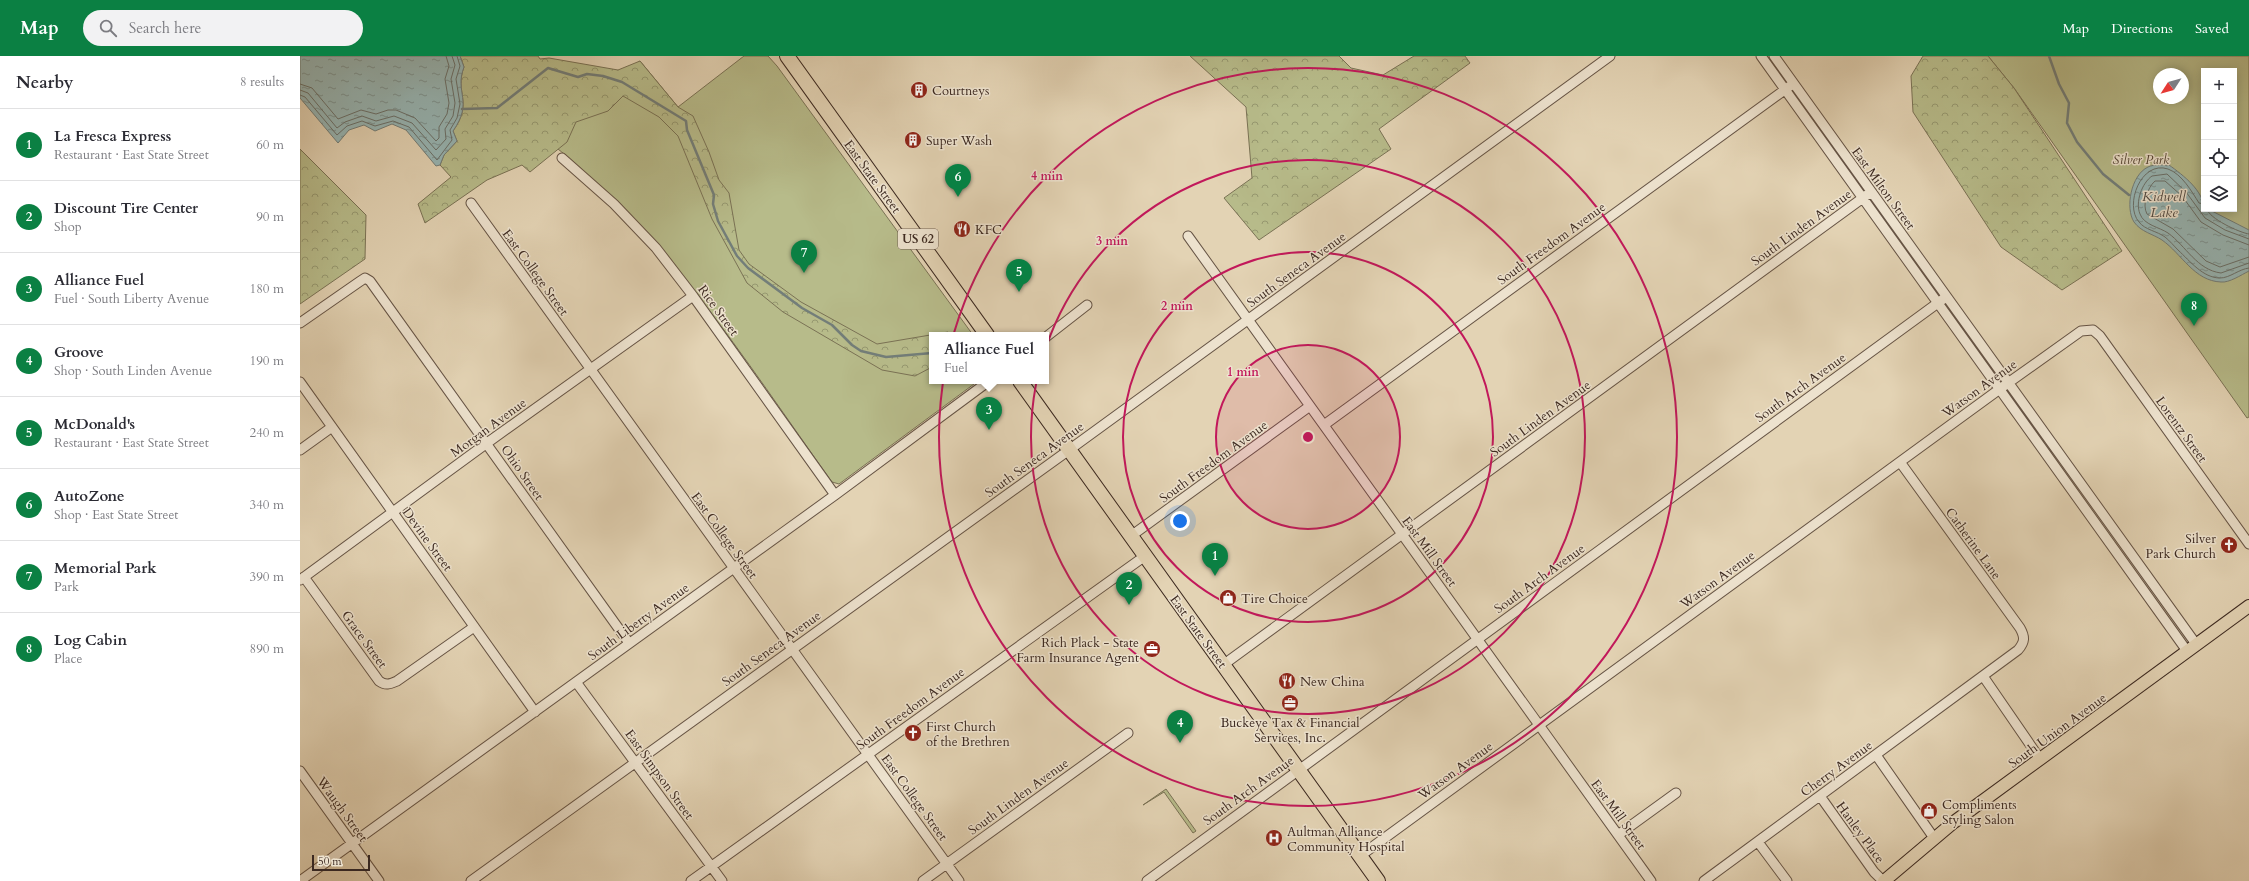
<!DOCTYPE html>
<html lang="en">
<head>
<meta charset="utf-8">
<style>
  :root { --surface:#fff; --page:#f2f2f3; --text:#2b2b33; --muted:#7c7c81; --line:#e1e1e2; --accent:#0b8043 }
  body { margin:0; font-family:Cardo,serif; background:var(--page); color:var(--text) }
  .controls { position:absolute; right:12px; top:12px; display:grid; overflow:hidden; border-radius:0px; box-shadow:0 2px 10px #0003 }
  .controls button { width:36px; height:36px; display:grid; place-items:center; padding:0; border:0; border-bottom:1px solid var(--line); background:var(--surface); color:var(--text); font:20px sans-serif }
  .compass { position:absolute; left:1853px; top:12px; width:36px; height:36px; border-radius:50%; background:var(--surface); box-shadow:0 2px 10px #0003; rotate:234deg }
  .scale { position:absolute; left:12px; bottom:10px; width:58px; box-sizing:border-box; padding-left:4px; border:2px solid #3c2920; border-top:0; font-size:11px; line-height:14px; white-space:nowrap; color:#3c2920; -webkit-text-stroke:3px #ede2ce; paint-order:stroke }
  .you { position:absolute; left:880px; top:465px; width:14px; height:14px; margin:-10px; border:3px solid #fff; border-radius:50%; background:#1a73e8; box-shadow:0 0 0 6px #1a73e833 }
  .badge { display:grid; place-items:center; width:26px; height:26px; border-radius:50%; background:var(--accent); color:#fff; font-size:13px; font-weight:700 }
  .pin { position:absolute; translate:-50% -33px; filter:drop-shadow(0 1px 2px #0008) }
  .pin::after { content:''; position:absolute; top:21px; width:14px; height:12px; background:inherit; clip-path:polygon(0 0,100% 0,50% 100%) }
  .popup { position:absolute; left:629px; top:276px; width:120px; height:52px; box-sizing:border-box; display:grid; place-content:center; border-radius:0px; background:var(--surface); filter:drop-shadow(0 1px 3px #0005); font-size:13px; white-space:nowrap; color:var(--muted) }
  .popup b { font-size:15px; color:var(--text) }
  .popup::after { content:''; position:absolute; left:50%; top:100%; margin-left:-8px; border:8px solid transparent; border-top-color:var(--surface) }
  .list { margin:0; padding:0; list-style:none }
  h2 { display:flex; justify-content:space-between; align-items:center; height:52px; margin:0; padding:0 16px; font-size:17px }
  h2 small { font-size:13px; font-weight:400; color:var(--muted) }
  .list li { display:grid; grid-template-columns:26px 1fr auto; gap:12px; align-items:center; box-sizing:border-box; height:72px; padding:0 16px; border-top:1px solid var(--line) }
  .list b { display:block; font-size:15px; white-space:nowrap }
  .list p { margin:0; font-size:13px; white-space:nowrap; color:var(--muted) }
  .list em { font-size:13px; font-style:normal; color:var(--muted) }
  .icon { flex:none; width:22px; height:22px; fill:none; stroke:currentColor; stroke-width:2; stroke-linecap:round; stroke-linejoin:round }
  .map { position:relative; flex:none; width:1949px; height:825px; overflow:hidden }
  header { display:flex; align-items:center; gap:24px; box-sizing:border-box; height:56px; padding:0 20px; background:var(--accent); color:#fff }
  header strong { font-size:19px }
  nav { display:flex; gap:22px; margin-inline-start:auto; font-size:14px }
  .search { width:280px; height:36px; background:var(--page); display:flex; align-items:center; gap:10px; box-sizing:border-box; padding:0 14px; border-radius:22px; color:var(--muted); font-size:15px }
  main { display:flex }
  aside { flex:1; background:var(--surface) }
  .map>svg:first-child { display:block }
  .green { fill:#b7bb8a; stroke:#7a7255; fill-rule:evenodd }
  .forest { fill:url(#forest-crowns); stroke:#7a7255 }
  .water { fill:url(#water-ripples); stroke:#737e79 }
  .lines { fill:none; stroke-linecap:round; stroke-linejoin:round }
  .shore { stroke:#6a706a; stroke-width:1 }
  .stream { stroke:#737e79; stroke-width:2.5 }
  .minor-casing { stroke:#665445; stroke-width:11 }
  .major-casing { stroke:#3c2920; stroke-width:14 }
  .highway-casing { stroke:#3c2920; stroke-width:16 }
  .minor { stroke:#ede2ce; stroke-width:9 }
  .major { stroke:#e3d3b4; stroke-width:12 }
  .highway { stroke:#e3d3b4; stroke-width:14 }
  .ring { fill:none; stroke:#c2185b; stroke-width:2 }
  .labels { text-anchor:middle; stroke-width:3; stroke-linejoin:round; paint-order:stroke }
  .shield { fill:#ede2ce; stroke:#716054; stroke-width:1 }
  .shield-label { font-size:12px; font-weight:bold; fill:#3c2920 }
  .poi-label { font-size:13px; fill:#3c2920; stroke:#ede2ce; text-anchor:start }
  .park-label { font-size:13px; font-style:italic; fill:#554635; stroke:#ede2ce }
  .street-label { font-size:13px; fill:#3c2920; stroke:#ede2ce }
  .water-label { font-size:14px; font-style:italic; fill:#534c45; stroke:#ede2ce }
  .centre { fill:#c2185b; stroke:#ede2ce; stroke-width:2 }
  .ring-label { font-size:12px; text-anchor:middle; font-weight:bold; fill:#c2185b; stroke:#ede2ce; stroke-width:3; stroke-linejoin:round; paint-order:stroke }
</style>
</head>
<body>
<header>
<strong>Map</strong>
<div class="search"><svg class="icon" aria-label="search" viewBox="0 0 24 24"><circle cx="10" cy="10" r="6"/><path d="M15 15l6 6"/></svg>Search here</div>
<nav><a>Map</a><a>Directions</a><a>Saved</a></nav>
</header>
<main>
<aside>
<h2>Nearby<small>8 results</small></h2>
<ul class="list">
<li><span class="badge">1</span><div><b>La Fresca Express</b><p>Restaurant · East State Street</p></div><em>60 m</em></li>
<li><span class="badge">2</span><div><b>Discount Tire Center</b><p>Shop</p></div><em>90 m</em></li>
<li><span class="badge">3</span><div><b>Alliance Fuel</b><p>Fuel · South Liberty Avenue</p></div><em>180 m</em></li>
<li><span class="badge">4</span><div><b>Groove</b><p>Shop · South Linden Avenue</p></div><em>190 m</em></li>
<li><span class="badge">5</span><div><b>McDonald's</b><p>Restaurant · East State Street</p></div><em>240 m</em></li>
<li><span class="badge">6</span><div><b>AutoZone</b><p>Shop · East State Street</p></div><em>340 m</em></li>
<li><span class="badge">7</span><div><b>Memorial Park</b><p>Park</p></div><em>390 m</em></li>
<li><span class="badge">8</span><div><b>Log Cabin</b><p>Place</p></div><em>890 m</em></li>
</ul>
</aside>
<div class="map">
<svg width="1949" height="825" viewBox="0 0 1949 825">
  <defs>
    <pattern id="forest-crowns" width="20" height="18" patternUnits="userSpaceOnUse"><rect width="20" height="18" fill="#b7bb8a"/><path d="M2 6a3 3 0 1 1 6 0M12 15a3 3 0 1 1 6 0" fill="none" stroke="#969870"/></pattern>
    <pattern id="water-ripples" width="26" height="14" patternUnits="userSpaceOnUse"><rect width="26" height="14" fill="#97b6b5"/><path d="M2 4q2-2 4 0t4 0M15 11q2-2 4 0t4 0" fill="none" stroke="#7c9493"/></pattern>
  </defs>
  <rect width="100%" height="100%" fill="#e3d3b4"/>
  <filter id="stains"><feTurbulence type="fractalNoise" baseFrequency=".005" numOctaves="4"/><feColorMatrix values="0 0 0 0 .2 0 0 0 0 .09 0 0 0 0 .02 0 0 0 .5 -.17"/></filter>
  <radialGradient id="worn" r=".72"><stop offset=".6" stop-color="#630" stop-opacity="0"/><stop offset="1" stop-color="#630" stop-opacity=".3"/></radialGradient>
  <path class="green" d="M444,0h24l9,10 196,269h-41v46h44l-2,3 -135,100 -7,-2c-88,-123 -170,-255 -293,-348l101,-73 38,46z
    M1688,0h261v361l-2,1 -233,-330zM1904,15h30v138h-30zM1859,18h24v24h-24z
    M866,733l30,42 -3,2 -29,-41 -21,13z"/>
  <path class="forest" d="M160,0h78l2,3 9,-1 69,12 22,-9 38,46 15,9 16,36 10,28 10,13 10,57 10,14 52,38 76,42 71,-12 1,3h-17v32l-17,9 -33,-6 -99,-58 -36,-29 -35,-64 -34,-83 -19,-19 -36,-21 -15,15 -32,11 -9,20 -37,30 -8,-7 -35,15 -62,43 -7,-19 33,-27 -11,-12 4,-10 13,-14 -4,-10c21,-29 1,-38 11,-64z
    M890,0h149l12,12 32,7 31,-19h51l5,7 -91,66 12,20 -132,91 -35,-42 28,-20 -6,-71z
    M1623,0h65l26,32 108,163 -60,39 -61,-43 -88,-135 -2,-36z
    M0,93l66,66 -1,44 -65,45z"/>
  <path class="water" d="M0,0h160l4,11c-10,26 10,34 -11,64l4,10 -13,14 -4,10 -4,1 -30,-36 -14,-6 -17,7 -11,-6 -15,5 -11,13 -38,-45z
    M1869,109c14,10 35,26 35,44h4l41,21v41c-8,4 -20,12 -28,11 -27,-1 -39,-28 -59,-42 -9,-6 -21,-8 -28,-18 -9,-14 -3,-47 14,-55 6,-3 15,-2 21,-2z"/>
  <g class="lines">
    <path class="shore" d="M0,28l12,4 26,31 23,-9 15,4 12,-4h8l19,8 21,23 3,-3v-11l8,-13 2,-11 -4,-24 4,-13 -3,-10
      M0,34l8,3 29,35 8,-6 17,-6 14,5 18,-5 18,7 24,27 10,-11 -1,-10 8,-13 2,-13 -4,-24 4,-14 -3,-9
      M0,39l5,2 32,38 10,-9 15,-5 13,5 18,-5 16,6 28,33 15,-20 -2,-10 7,-12 3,-14 -4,-25 4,-13 -3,-10
      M1904,148l-5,-1c-7,-11 -17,-29 -31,-34 -27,-9 -44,36 -29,53 6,8 18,9 26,15 5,4 9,9 13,13 12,11 25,28 42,28 10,0 19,-9 29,-10
      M1907,153c1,9 33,24 42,25
      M1949,183l-24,-9 -20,-12 -19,-26 -19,-18 -15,2c-10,7 -17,26 -12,38 4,11 19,13 28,19 18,13 29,37 53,40l28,-10
      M1949,189l-26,-10 -22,-13 -19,-26 -17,-15h-10c-8,7 -13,24 -8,33l26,15 33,32 14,6 29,-10"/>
    <path class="stream" d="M1749,0l10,28 10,19 -2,20 10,19 26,32 26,21
      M162,53l35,-1 51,-40 30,9 9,-3 16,2 19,6 64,39 1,9 27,65 -1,9 5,17 19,35 11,12 54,40 30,17 20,20 9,6 25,6 46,-4"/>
    <g class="minor-casing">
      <path id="minor" d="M1461,0l426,595
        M1474,0l422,588
        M262,102l52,46 42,44 37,48 142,199
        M171,147l488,678
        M888,180l463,645
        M0,267l59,-41 6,-4 5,3 259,362
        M746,281l41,-32
        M0,326l235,330
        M1024,369l466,-339
        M0,394l32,-23
        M831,480l179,-130
        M4,521l75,104c7,5 11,3 18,0l77,-54
        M0,524l187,-137 206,-147
        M923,609l648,-473
        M1683,620l57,83
        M276,626l146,199
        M1576,699l58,83
        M0,715l79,110
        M1520,740l54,76 9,9
        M1318,779l58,-42
        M1458,786l29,39
        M1060,800l648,-473 73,-52 12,-1 7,6 149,208
        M0,825l535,-386 154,-114
        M171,825l598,-431 541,-394
        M391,825l454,-325
        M623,825l205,-148
        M847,825l799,-584
        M1404,825l314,-231c7,-8 7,-13 2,-22l-120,-166"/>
    </g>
    <g class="major-casing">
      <path id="major" d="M1584,825l70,-59 295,-216"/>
    </g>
    <g class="highway-casing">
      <path id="highway" d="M487,0l200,279
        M720,325l358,500"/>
    </g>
    <use href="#minor" class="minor"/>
    <use href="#major" class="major"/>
    <use href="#highway" class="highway"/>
  </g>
  <circle cx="1008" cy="381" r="92" fill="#c2185b" fill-opacity=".12"/>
  <g class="ring">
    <circle cx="1008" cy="381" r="92"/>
    <circle cx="1008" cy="381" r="185"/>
    <circle cx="1008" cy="381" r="277"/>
    <circle cx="1008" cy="381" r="369"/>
  </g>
  <defs>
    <g id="building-disc" transform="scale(0.9)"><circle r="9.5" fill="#8f2418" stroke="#ede2ce"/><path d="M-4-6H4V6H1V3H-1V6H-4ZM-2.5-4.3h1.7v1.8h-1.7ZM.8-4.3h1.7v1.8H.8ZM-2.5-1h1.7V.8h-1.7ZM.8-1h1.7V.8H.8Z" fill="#fff"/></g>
    <g id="restaurant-disc" transform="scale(0.9)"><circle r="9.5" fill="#8f2418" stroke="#ede2ce"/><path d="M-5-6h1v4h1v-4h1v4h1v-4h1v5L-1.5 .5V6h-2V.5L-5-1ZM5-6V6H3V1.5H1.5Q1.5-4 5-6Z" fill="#fff"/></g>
    <g id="church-disc" transform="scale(0.9)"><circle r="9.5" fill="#8f2418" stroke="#ede2ce"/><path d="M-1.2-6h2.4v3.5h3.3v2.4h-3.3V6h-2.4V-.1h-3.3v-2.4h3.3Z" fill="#fff"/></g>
    <g id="shop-disc" transform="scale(0.9)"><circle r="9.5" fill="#8f2418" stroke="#ede2ce"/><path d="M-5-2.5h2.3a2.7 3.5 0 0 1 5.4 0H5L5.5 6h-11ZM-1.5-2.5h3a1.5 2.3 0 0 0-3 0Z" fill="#fff"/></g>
    <g id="office-disc" transform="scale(0.9)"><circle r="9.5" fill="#8f2418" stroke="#ede2ce"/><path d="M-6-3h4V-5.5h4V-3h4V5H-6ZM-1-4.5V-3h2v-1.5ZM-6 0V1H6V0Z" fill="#fff"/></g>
    <g id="hospital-disc" transform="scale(0.9)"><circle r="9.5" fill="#8f2418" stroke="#ede2ce"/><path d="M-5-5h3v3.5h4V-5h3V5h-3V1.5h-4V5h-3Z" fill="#fff"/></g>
  </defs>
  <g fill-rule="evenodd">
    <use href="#building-disc" x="619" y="34"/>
    <use href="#building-disc" x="613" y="84"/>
    <use href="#restaurant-disc" x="662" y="173"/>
    <use href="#church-disc" x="1929" y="489"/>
    <use href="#shop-disc" x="928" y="542"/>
    <use href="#office-disc" x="852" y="593"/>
    <use href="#restaurant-disc" x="987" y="625"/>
    <use href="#office-disc" x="990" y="647"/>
    <use href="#church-disc" x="613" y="677"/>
    <use href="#shop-disc" x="1629" y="755"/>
    <use href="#hospital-disc" x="974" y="782"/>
  </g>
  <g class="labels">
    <rect class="shield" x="598" y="173" width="40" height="20" rx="3"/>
    <g class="shield-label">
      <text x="618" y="187">US 62</text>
    </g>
    <g class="poi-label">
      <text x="632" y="39">Courtneys</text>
      <text x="626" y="89">Super Wash</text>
      <text x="675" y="178">KFC</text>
      <text x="1916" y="487" text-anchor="end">Silver<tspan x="1916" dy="15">Park Church</tspan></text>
      <text x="941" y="547">Tire Choice</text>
      <text x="839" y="591" text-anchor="end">Rich Plack - State<tspan x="839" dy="15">Farm Insurance Agent</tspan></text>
      <text x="1000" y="630">New China</text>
      <text x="990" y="671" text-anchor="middle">Buckeye Tax &amp; Financial<tspan x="990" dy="15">Services, Inc.</tspan></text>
      <text x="626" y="675">First Church<tspan x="626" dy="15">of the Brethren</tspan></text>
      <text x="1642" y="753">Compliments<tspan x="1642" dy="15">Styling Salon</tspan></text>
      <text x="987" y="780">Aultman Alliance<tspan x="987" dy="15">Community Hospital</tspan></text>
    </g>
    <g class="park-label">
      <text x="1841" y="108">Silver Park</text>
    </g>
    <g class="street-label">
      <text transform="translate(573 120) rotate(54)" y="5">East State Street</text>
      <text transform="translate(1584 132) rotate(54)" y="5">East Milton Street</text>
      <text transform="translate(1501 171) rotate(-36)" y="5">South Linden Avenue</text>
      <text transform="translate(1251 187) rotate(-36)" y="5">South Freedom Avenue</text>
      <text transform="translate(996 213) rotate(-36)" y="5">South Seneca Avenue</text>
      <text transform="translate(236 216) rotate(54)" y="5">East College Street</text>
      <text transform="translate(419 254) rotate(54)" y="5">Rice Street</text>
      <text transform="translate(1500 331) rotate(-36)" y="5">South Arch Avenue</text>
      <text transform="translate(1679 332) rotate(-36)" y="5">Watson Avenue</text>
      <text transform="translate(1240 362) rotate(-36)" y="5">South Linden Avenue</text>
      <text transform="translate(188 371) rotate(-36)" y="5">Morgan Avenue</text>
      <text transform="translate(1882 373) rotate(54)" y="5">Lorentz Street</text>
      <text transform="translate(734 403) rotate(-36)" y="5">South Seneca Avenue</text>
      <text transform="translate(913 405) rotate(-36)" y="5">South Freedom Avenue</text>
      <text transform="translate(223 416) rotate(55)" y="5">Ohio Street</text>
      <text transform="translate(425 479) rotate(54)" y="5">East College Street</text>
      <text transform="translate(128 483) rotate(54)" y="5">Devine Street</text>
      <text transform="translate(1674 487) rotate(54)" y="5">Catherine Lane</text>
      <text transform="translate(1130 495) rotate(54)" y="5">East Mill Street</text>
      <text transform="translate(1239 522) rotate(-36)" y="5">South Arch Avenue</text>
      <text transform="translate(1417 523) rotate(-36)" y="5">Watson Avenue</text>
      <text transform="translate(338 565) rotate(-36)" y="5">South Liberty Avenue</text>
      <text transform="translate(899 575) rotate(54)" y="5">East State Street</text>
      <text transform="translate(65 583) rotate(54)" y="5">Grace Street</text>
      <text transform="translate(471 592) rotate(-36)" y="5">South Seneca Avenue</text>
      <text transform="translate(610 652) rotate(-36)" y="5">South Freedom Avenue</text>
      <text transform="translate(1757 674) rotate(-36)" y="5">South Union Avenue</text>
      <text transform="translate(1536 712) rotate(-36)" y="5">Cherry Avenue</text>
      <text transform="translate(1155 714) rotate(-36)" y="5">Watson Avenue</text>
      <text transform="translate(360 718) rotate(54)" y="5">East Simpson Street</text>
      <text transform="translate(948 734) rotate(-36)" y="5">South Arch Avenue</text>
      <text transform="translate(718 740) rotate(-36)" y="5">South Linden Avenue</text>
      <text transform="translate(615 741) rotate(54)" y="5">East College Street</text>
      <text transform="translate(43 753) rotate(54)" y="5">Waugh Street</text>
      <text transform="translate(1319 758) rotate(54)" y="5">East Mill Street</text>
      <text transform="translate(1561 776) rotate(54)" y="5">Hanley Place</text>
    </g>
    <g class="water-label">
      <text x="1864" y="145">Kidwell<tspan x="1864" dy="16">Lake</tspan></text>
    </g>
  </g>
  <circle cx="1008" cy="381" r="6" class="centre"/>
  <g class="ring-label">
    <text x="747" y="124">4 min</text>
    <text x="812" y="189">3 min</text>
    <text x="877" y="254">2 min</text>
    <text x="943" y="320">1 min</text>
  </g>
  <rect width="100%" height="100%" filter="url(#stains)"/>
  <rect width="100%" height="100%" fill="url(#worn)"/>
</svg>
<div class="controls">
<button>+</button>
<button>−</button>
<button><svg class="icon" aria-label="locate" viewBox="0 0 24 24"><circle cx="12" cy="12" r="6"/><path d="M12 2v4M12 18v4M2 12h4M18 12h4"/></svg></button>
<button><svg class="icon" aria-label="layers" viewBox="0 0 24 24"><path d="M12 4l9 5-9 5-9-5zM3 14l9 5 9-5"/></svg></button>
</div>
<svg class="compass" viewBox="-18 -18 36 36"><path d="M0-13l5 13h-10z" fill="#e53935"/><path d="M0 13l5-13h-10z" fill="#7c7c81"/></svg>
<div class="scale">50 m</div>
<div class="you"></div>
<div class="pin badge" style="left:915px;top:520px">1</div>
<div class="pin badge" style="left:829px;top:549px">2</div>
<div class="pin badge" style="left:689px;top:374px">3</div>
<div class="popup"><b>Alliance Fuel</b>Fuel</div>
<div class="pin badge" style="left:880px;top:687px">4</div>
<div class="pin badge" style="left:719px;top:236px">5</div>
<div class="pin badge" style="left:658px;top:141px">6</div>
<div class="pin badge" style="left:504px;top:217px">7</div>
<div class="pin badge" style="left:1894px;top:270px">8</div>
</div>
</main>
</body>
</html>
